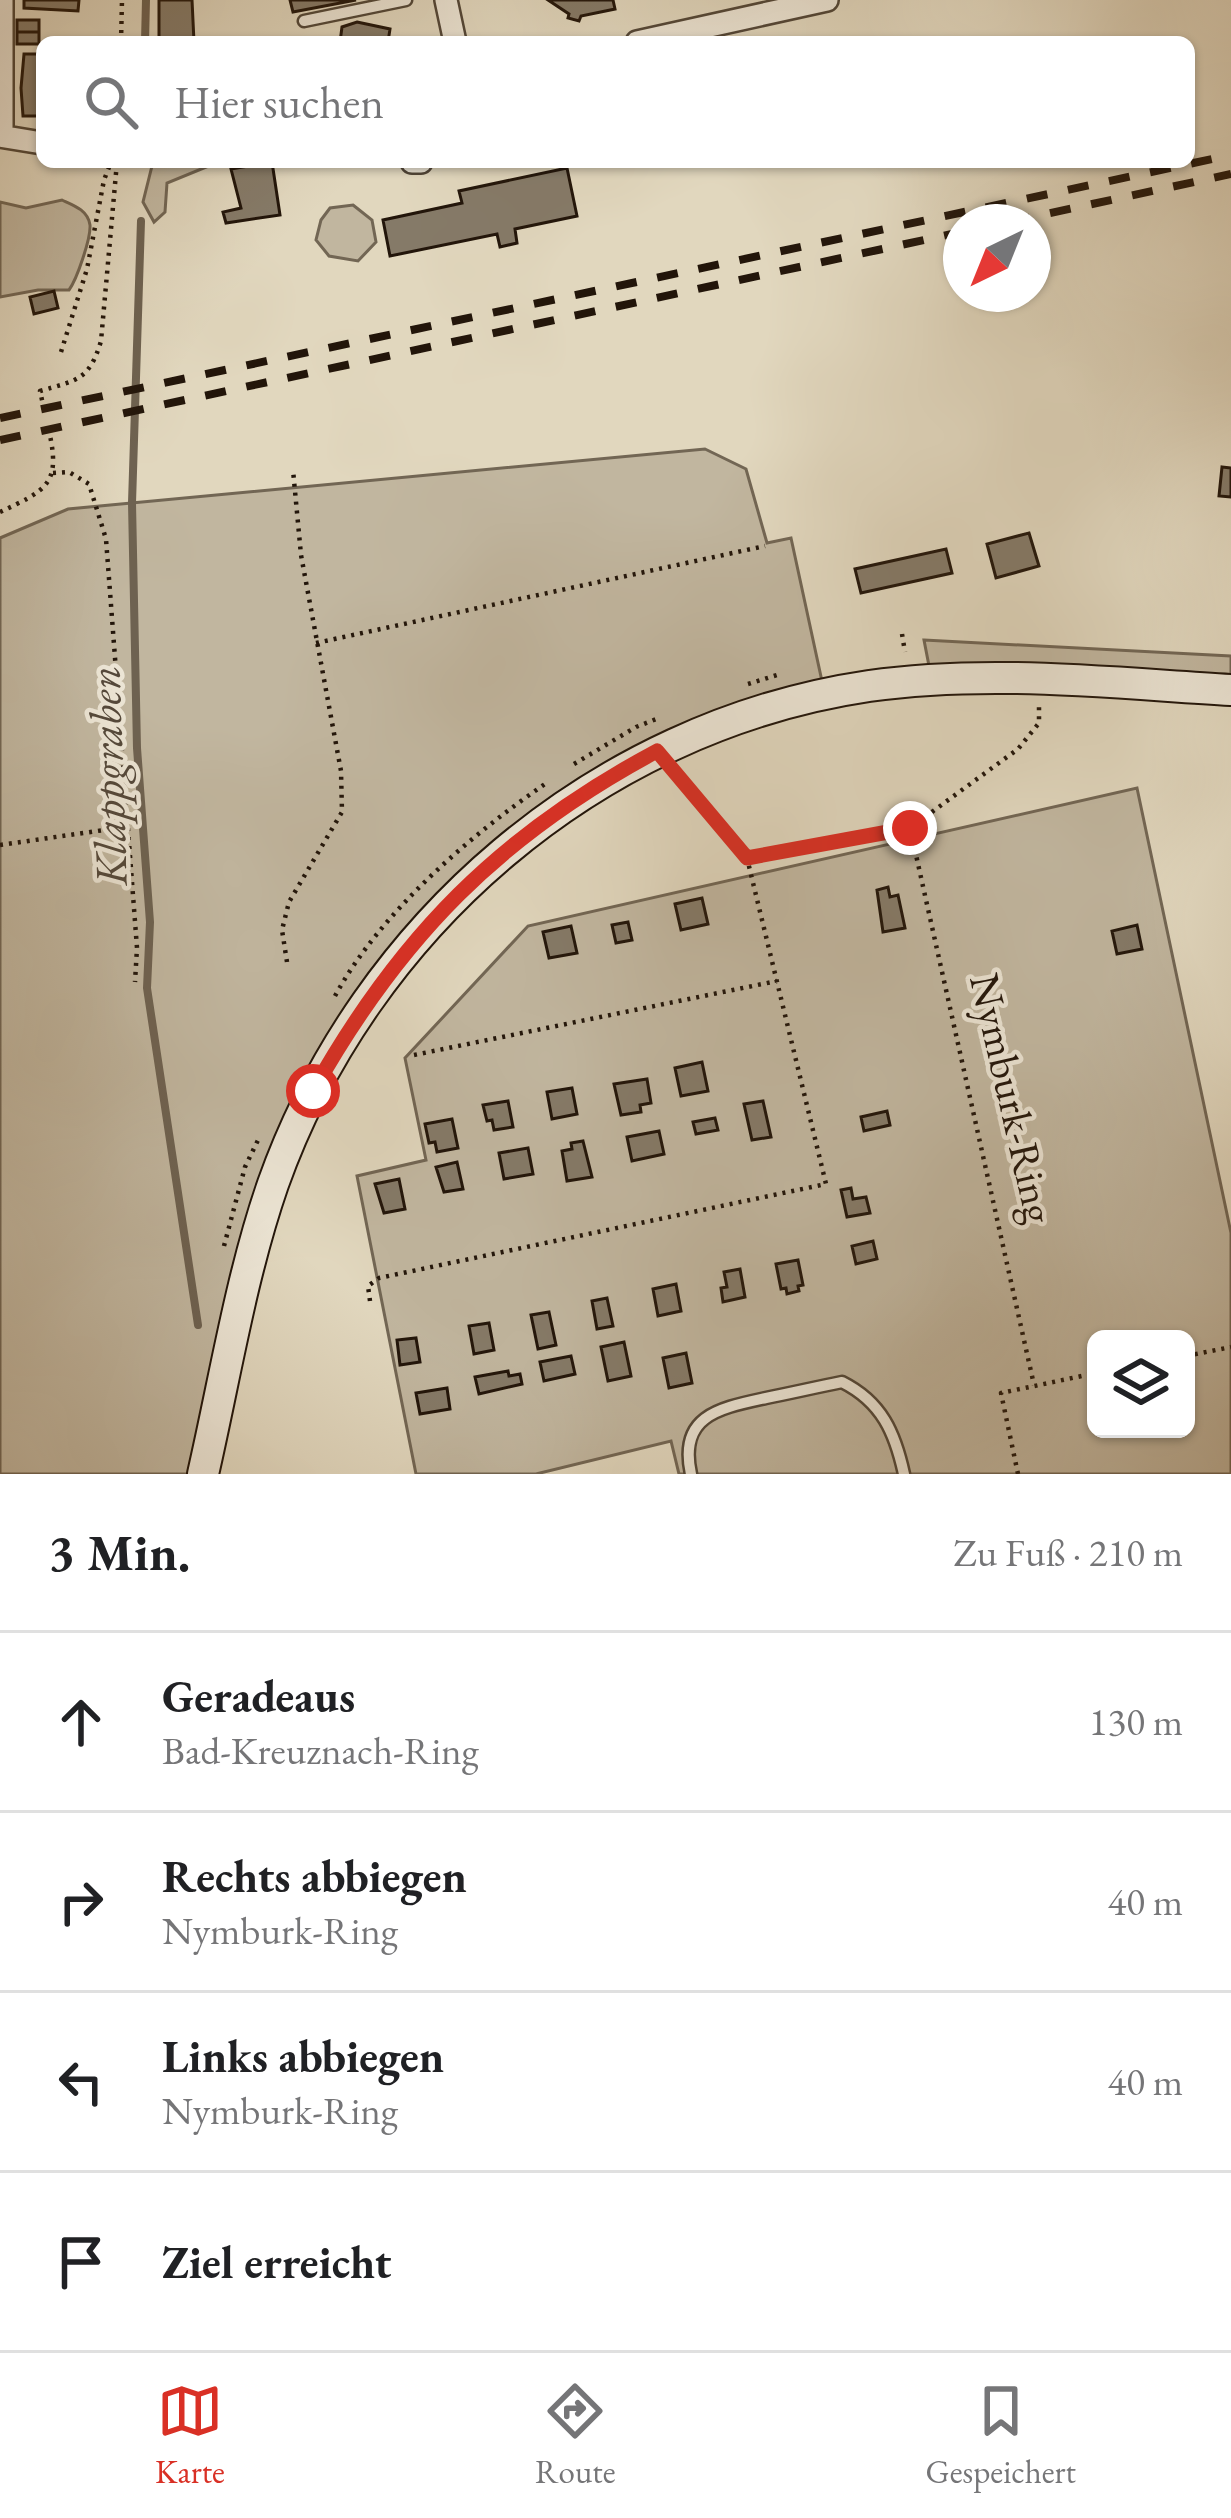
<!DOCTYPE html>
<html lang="de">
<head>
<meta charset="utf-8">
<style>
  :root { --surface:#fff; --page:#f6f6f6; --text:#202124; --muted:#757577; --line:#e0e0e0; --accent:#d93025 }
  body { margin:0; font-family:"EB Garamond",serif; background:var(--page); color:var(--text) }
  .controls { position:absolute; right:36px; bottom:36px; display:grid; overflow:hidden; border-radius:18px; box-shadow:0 3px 9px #0004 }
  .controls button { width:108px; height:108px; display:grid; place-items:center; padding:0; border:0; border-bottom:3px solid var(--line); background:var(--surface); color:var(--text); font:60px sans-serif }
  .compass { position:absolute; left:943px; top:204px; width:108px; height:108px; border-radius:50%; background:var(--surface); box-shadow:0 3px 9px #0004; rotate:223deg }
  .stop { position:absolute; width:36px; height:36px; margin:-27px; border:9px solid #d93025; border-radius:50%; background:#fff }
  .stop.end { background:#d93025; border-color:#fff; box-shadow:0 3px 12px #0008 }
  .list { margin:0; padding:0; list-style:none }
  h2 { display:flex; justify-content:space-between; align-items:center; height:156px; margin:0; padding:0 48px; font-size:51px }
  h2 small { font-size:39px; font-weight:400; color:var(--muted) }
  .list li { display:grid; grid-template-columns:78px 1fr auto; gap:36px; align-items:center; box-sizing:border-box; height:180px; padding:0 48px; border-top:3px solid var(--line) }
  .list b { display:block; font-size:45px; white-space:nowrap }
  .list p { margin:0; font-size:39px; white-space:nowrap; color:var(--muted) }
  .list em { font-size:39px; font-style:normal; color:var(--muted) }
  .icon { flex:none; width:66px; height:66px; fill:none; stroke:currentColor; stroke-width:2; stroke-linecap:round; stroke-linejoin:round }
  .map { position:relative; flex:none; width:1231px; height:1474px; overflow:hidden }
  .search { position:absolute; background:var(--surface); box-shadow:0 3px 9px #0004; left:36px; right:36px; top:36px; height:132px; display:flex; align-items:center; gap:30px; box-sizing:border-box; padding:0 42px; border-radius:18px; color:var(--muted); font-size:45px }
  .sheet { height:876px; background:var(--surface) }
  nav { display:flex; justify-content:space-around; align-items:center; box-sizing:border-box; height:168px; border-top:3px solid var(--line); background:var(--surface); font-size:33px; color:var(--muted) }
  nav a { display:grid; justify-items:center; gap:6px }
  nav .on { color:var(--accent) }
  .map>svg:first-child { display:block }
  .green { fill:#c1b69f; stroke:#726654; stroke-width:3; fill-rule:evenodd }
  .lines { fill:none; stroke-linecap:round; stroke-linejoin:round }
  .stream { stroke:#6e6251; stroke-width:8 }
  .building { fill:#857a68; stroke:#22150a; stroke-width:3 }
  .lane-casing { stroke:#524637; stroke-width:15 }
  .street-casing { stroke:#524637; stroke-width:26 }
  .secondary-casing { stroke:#22150a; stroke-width:34 }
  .path { stroke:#22150a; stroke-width:4.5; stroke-dasharray:3 6; stroke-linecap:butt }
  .lane { stroke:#ece5d5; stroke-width:10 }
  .street { stroke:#ece5d5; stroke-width:21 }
  .secondary { stroke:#ece5d5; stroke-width:30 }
  .rail { stroke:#22150a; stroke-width:8; stroke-dasharray:21 21; stroke-linecap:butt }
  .route { stroke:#d93025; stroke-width:15 }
  .labels { text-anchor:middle; stroke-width:9; stroke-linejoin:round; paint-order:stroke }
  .street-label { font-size:42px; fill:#22150a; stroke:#ece5d5 }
  .water-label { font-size:45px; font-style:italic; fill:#54483a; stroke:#ece5d5 }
</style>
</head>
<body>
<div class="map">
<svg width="1231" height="1474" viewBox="0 0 1231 1474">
  <rect width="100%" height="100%" fill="#e1d7be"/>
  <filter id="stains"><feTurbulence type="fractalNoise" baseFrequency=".00167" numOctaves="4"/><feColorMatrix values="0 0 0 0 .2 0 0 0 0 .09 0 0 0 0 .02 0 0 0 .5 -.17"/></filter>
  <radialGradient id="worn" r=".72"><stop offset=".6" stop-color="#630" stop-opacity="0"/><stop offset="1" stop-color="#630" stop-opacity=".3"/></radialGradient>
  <path class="green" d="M153,162h79l-21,3 -44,18 -2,29 -11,10 -11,-20z
    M62,200c11,5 26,10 28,25 1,13 -13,54 -21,65h-31l-38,7v-95l26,6z
    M353,205l19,15 4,22 -18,19 -29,-5 -13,-16 5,-20 9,-12z
    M705,449l41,20 21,74 24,-5 32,148 -277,126 -236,267 -118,395h-192v-936l68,-29z
    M924,640l307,16v25l-301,-10z
    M1137,788l94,445v241h-552l-8,-33 -135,33h-120l-59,-298 69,-16 -21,-102 123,-132zM1096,1339h90v90h-90z"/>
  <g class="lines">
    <path class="stream" d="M145,42l1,-42
      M141,221l-9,282 5,245 13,174 -3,66 51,337"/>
  </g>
  <path class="building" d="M24,0h55l-1,11 -54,-3z
    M159,0h33l2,42 -35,-1z
    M290,0h66l-63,12z
    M548,0h65l2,9 -34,7 -2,5 -11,-3 1,-4z
    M17,20h22v12h-22z
    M357,22l33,7 -2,13h-48l2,-15z
    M17,32h22v12h-22z
    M24,54h18v62h-19l-2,-28z
    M272,162l8,53 -54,8 -3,-11 18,-4 -10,-39z
    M567,168l10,48 -62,13 2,14 -17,4 -3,-13 -107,22 -7,-36 79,-17 -3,-12z
    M54,291l4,17 -24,6 -4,-17z
    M1222,467l9,1v29l-12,-1z
    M1029,533l10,33 -43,12 -9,-34z
    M946,549l6,24 -91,20 -6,-24z
    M888,887l2,10 8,-2 7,33 -22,4 -6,-42z
    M702,898l6,26 -27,6 -6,-26z
    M628,922l4,18 -16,3 -4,-18z
    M1137,925l5,24 -25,5 -5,-23z
    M571,926l6,27 -28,5 -6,-26z
    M702,1062l6,29 -27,5 -6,-28z
    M647,1079l4,24 -11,2 1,7 -20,3 -7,-31z
    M572,1088l5,26 -25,5 -5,-27z
    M508,1101l5,26 -19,3 -2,-10 -5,1 -4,-16z
    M763,1101l8,36 -19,3 -8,-36z
    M887,1111l3,14 -26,6 -3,-14z
    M715,1118l3,12 -22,4 -3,-12z
    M452,1119l6,29 -21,4 -2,-10 -6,1 -4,-19z
    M659,1131l5,23 -32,7 -5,-24z
    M583,1141l9,36 -25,4 -5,-30 10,-2 -1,-6z
    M528,1148l5,26 -29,5 -5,-26z
    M457,1162l6,27 -19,3 -8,-25z
    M399,1179l6,30 -21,4 -9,-29z
    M851,1188l2,11 13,-2 4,16 -23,4 -6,-27z
    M873,1241l4,18 -21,5 -4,-18z
    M798,1260l5,25 -5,1 1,5 -12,3 -1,-6 -5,1 -5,-25z
    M740,1269l5,28 -22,5 -2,-14 6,-1 -3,-15z
    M676,1284l5,27 -23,5 -5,-27z
    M607,1298l6,28 -16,3 -5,-28z
    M549,1312l7,33 -18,4 -7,-34z
    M489,1323l5,27 -20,4 -5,-28z
    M416,1338l4,24 -20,3 -3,-25z
    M624,1342l7,34 -23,5 -7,-34z
    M686,1353l6,30 -23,5 -6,-30z
    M571,1356l4,18 -31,7 -4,-19z
    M508,1371l1,5 11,-2 2,10 -43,10 -4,-17z
    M447,1388l3,21 -30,5 -4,-21z"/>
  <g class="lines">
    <g class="lane-casing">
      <path id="lane" d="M304,21l102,-21
        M691,1474c-13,-59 29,-66 75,-76 25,-5 51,-11 76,-16 40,20 53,51 62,92"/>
    </g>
    <g class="street-casing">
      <path id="street" d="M446,0l9,42
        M637,42l190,-42
        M0,136l42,7
        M2,136v-136
        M412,162h9"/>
    </g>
    <g class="secondary-casing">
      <path id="secondary" d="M203,1474c22,-96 38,-198 70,-290 92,-259 324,-458 596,-498 120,-17 242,-3 362,4"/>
    </g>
    <path class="path" d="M121,42l1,-42
      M61,352l26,-83 17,-89 7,-18
      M44,409l-4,-18c37,-11 49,-10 61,-50l16,-179
      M53,473l16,-1 20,12 17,55 31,409 -2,34
      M0,512c47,-22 61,-28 49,-81
      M902,634l3,18
      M316,643l449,-97
      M748,684l29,-9
      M574,764l62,-37 23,-9
      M676,774l71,84 163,-30 124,557
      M910,828l108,-79 21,-26v-19
      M0,845l125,-18
      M287,962l-5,-32 7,-28 53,-90 -1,-41 -40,-216 -8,-85
      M335,996c45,-83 133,-159 210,-212
      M414,1055l363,-74
      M224,1246l21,-79 14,-29
      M370,1301l-2,-15 11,-8 447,-94 -79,-326
      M1186,1356l45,-9
      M1018,1474l-17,-81 95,-20"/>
    <use href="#lane" class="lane"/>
    <use href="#street" class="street"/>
    <use href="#secondary" class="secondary"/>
    <path class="rail" d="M1009,222l222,-48
      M0,418l1231,-263
      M0,440l961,-208"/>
  </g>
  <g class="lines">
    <path class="route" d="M313,1091c87,-155 187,-256 344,-340l90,107 163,-30"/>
  </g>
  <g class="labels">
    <g class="street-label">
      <text transform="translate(1013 1098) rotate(77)" y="15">Nymburk-Ring</text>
    </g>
    <g class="water-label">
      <text transform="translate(107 776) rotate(-92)" y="16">Klappgraben</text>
    </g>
  </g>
  <rect width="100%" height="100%" filter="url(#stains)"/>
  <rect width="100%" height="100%" fill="url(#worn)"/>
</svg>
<div class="controls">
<button><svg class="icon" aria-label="layers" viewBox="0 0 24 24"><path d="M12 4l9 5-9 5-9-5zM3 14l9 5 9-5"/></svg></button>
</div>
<svg class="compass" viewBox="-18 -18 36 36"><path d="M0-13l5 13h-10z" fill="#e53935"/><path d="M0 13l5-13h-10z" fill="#757577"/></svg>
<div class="stop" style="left:313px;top:1091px"></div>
<div class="stop end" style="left:910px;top:828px"></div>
<div class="search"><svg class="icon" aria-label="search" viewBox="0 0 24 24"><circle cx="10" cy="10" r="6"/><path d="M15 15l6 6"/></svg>Hier suchen</div>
</div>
<section class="sheet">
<h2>3 Min.<small>Zu Fuß · 210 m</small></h2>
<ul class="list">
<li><svg class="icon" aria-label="ahead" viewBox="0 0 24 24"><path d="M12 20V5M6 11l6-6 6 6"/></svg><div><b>Geradeaus</b><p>Bad-Kreuznach-Ring</p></div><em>130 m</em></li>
<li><svg class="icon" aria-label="right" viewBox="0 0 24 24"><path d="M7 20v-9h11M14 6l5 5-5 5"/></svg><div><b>Rechts abbiegen</b><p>Nymburk-Ring</p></div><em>40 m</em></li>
<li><svg class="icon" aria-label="left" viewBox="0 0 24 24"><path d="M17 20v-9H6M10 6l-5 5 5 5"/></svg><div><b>Links abbiegen</b><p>Nymburk-Ring</p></div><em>40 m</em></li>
<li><svg class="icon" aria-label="arrive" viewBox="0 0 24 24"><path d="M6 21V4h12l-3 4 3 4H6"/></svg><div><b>Ziel erreicht</b></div></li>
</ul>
</section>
<nav>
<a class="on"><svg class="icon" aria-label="map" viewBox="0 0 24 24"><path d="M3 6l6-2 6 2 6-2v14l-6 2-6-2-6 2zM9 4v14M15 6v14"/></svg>Karte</a>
<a><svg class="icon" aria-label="directions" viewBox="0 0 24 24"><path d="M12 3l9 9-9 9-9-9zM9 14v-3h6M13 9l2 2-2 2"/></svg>Route</a>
<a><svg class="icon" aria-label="saved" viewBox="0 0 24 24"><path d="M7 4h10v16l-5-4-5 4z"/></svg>Gespeichert</a>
</nav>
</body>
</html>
